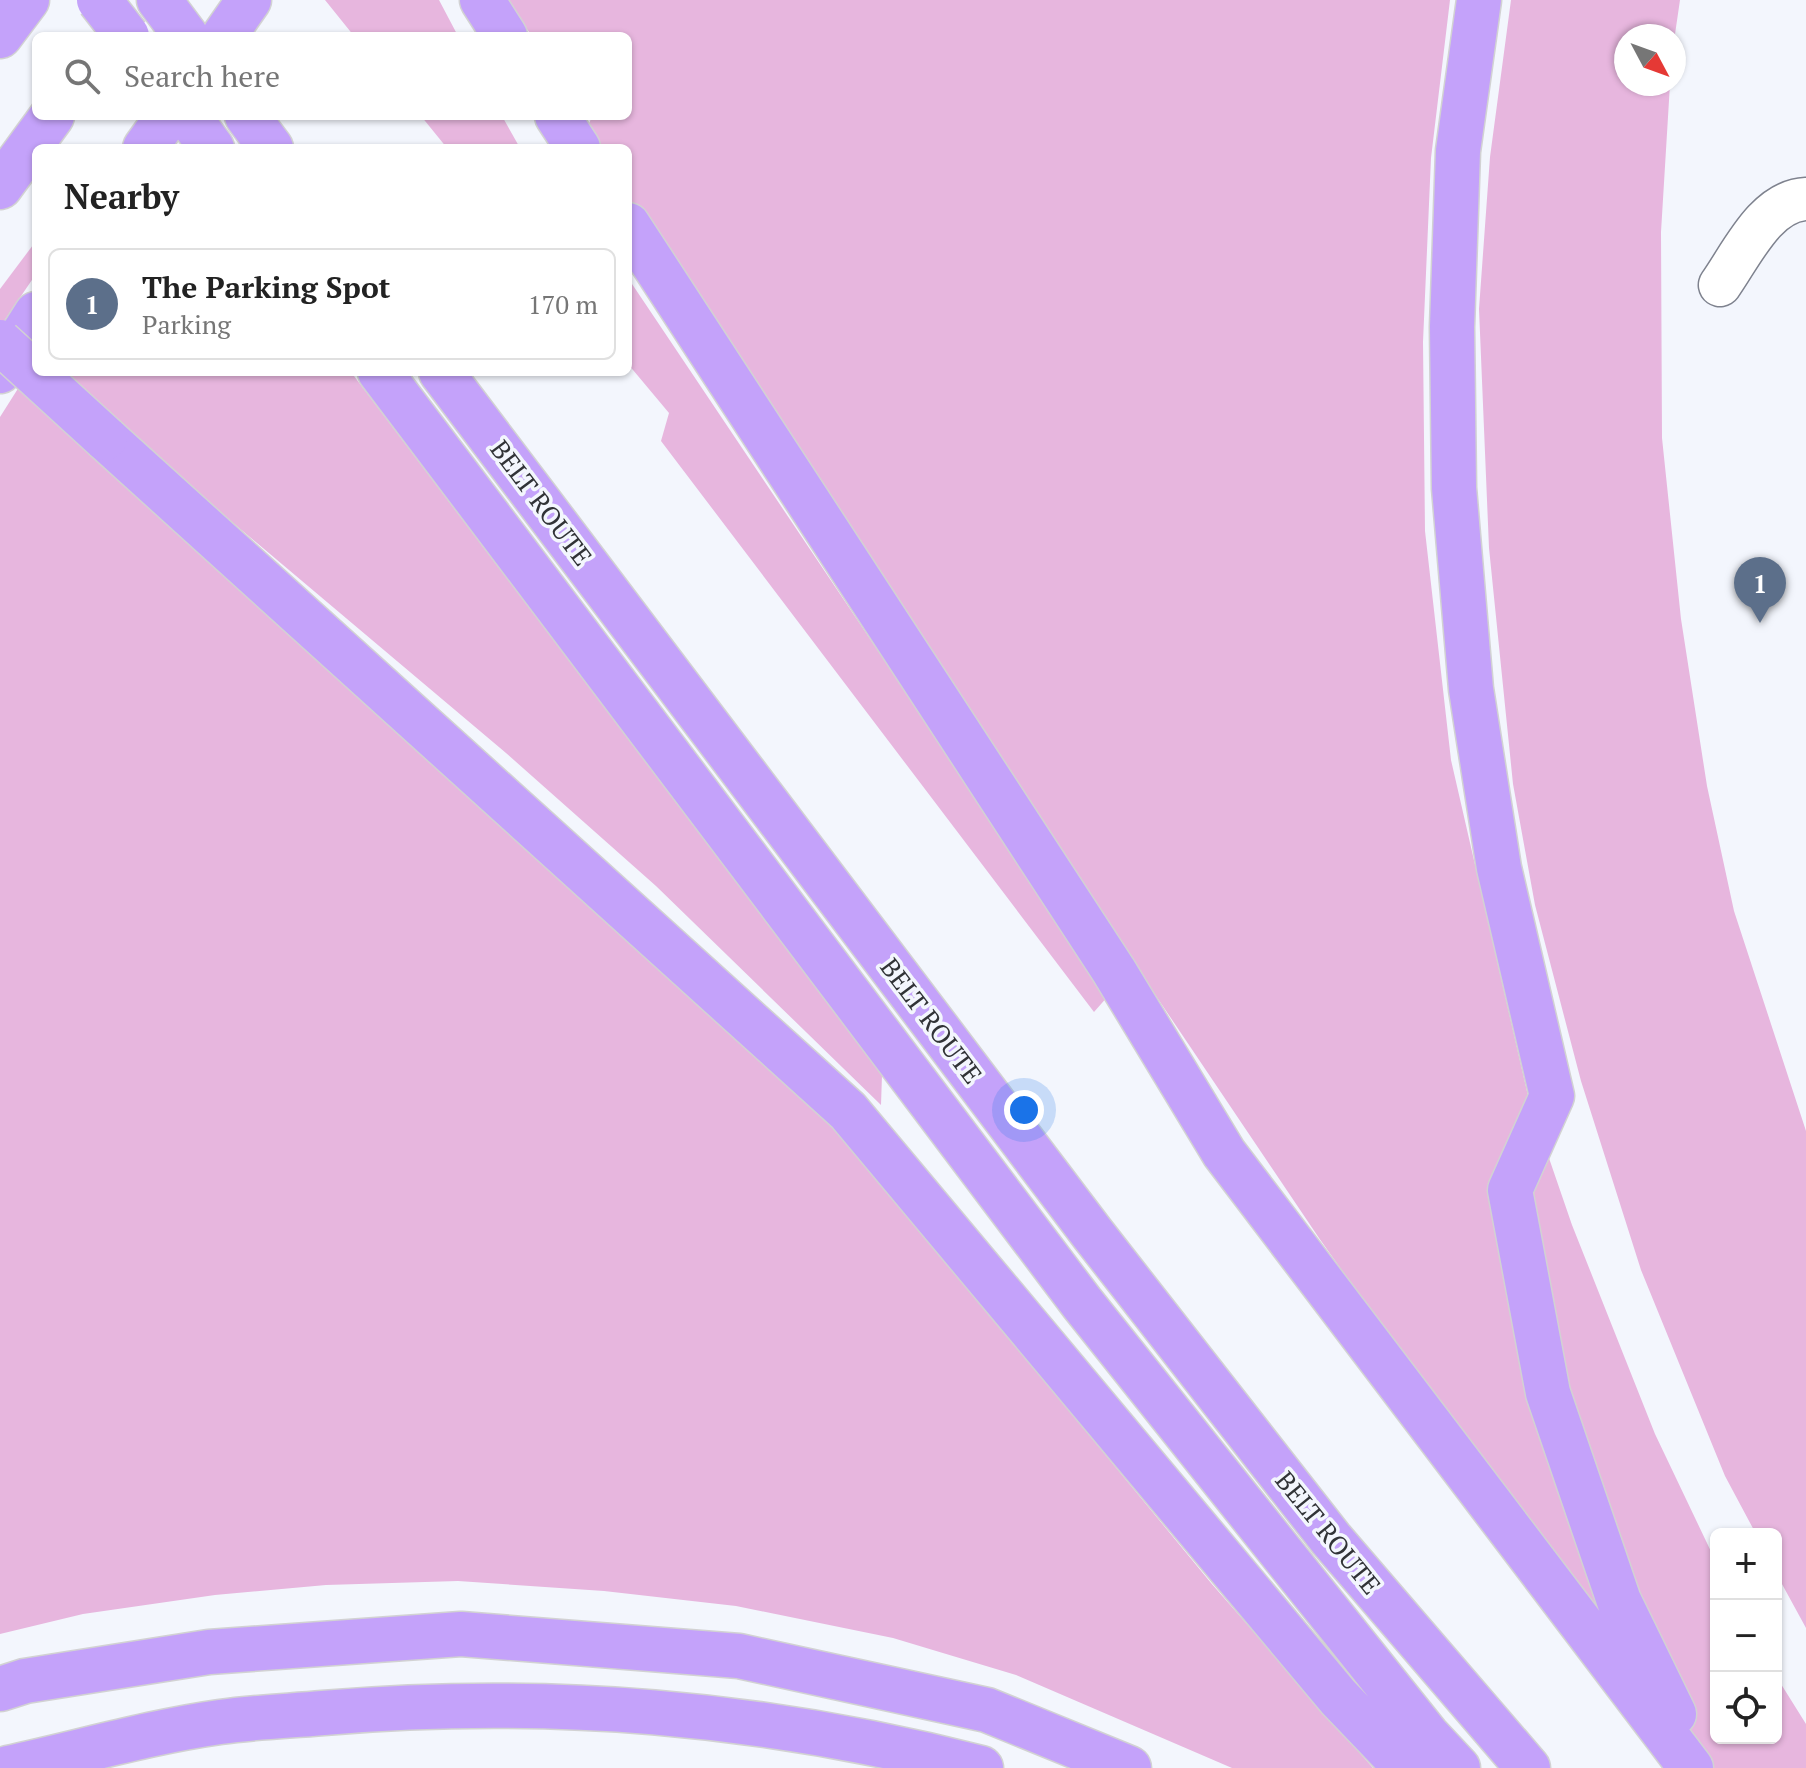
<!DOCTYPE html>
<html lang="en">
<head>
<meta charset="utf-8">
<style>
  :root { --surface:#fff; --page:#f2f2f2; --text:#222; --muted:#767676; --line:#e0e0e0; --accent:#5a5d2a }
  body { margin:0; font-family:"PT Serif",serif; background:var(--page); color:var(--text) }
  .controls { position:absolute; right:24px; bottom:24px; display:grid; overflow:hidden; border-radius:12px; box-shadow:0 2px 6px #0004 }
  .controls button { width:72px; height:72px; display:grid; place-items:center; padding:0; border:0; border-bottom:2px solid var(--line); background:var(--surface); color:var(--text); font:40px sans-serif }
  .compass { position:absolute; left:1614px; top:24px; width:72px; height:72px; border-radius:50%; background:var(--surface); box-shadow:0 2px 6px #0004; rotate:131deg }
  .you { position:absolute; left:1024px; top:1110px; width:28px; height:28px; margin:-20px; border:6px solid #fff; border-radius:50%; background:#1a73e8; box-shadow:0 0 0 12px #1a73e833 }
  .badge { display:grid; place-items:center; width:52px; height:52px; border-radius:50%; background:var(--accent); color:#fff; font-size:26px; font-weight:700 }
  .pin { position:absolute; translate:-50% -66px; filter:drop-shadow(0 2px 4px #0008) }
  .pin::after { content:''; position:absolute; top:42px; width:28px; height:24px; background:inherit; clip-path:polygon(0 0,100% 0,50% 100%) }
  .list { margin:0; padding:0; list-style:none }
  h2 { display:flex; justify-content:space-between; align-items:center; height:104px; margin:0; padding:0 32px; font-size:34px }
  h2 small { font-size:26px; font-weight:400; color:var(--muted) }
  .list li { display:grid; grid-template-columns:52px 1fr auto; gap:24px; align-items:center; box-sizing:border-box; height:112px; margin:0 16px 16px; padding:0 16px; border:2px solid var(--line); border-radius:12px }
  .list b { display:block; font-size:30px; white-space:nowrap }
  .list p { margin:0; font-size:26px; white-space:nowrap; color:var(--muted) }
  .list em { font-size:26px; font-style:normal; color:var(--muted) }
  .icon { flex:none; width:44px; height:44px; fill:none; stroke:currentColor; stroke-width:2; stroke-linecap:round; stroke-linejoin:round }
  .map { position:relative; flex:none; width:1806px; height:1768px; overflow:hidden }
  .search { position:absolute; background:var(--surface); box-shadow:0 2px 6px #0004; left:32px; top:32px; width:600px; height:88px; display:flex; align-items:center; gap:20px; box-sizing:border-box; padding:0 28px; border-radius:12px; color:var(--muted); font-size:30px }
  .panel { position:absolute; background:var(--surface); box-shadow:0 2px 6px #0004; left:32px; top:144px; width:600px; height:232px; border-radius:12px }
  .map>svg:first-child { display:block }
  .green { fill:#e7b6de }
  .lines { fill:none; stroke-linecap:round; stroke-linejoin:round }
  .minor-casing { stroke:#7e828e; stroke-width:45 }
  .highway-casing { stroke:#d2d2d3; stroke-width:47 }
  .minor { stroke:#fff; stroke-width:42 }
  .highway { stroke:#c4a2fa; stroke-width:44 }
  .highway-bridge-casing { stroke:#d2d2d3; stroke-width:47; stroke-linecap:butt }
  .highway-bridge { stroke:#c4a2fa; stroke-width:44 }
  .labels { text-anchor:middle; stroke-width:7; stroke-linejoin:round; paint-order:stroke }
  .street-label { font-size:26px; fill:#313337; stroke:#f3f6fd }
</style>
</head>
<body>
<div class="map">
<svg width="1806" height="1768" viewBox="0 0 1806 1768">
  <rect width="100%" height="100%" fill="#f3f6fd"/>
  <path class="green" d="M325,0h114l19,36h-104z
    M505,0h945l-19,158 -8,184 2,189 26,229 78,340 43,125 83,209 61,128v176h60v-62l30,48v44h-94l-189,-242 -204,-288 -264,-392 -427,-647v-51h-34l-9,-14 7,-18h36v-80h-96z
    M1511,0h169l-6,41v-5h-48v48h44l-9,148 1,206 19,181 26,167 27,125 72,220v497l-30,-55v-39h-20l-31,-58 -84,-206 -60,-189 -46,-176 -22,-121 -24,-236 -10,-239 11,-152z
    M421,116h81l18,32h-73z
    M36,241v33l-36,53v-38z
    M628,278l481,717 -15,17 -433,-571 8,-28 -41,-49z
    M54,372h297l531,703 -1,30 -225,-219 -150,-133z
    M19,387l799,719 393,477 162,185h-141l-216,-93 -123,-37 -157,-32 -132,-15 -146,-10 -132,4 -111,10 -132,19 -83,20v-1217z"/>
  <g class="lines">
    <g class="minor-casing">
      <path id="minor" d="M1720,285c22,-31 45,-84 86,-86"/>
    </g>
    <g class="highway-casing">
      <path id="highway" d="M159,0l27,36
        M482,0l23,36
        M1479,0l-21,151 -6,176 2,161 17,201 28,179 53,228 -42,94 38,203 71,208 55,113
        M0,36l27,-36
        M224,36l25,-36
        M188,116l24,32
        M247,116l24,32
        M557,116l21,32
        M145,148l23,-32
        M0,187l52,-71
        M628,225l486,746 110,182 467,615
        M0,371l36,-57
        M380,372l702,931 345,432 31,33
        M441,372l651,861 239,306 197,229
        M105,438l743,673 490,586 68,71
        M0,1689l25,-8 184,-29 252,-18 278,22 248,54 142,58
        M8,1768c70,-15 141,-36 212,-46 34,-5 69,-6 103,-9 225,-19 438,-1 658,55"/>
    </g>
    <use href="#minor" class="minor"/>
    <use href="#highway" class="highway"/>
    <g class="highway-bridge-casing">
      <path id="highway-bridge" d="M99,0l28,36
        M0,342l105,96"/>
    </g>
    <use href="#highway-bridge" class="highway-bridge"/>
  </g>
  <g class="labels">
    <g class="street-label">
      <text transform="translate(541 503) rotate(53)" y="9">BELT ROUTE</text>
      <text transform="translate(931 1021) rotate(53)" y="9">BELT ROUTE</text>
      <text transform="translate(1328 1533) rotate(51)" y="9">BELT ROUTE</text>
    </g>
  </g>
</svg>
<div class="controls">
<button>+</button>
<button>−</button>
<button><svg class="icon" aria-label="locate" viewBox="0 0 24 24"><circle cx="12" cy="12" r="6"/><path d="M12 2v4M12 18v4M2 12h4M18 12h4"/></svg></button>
</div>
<svg class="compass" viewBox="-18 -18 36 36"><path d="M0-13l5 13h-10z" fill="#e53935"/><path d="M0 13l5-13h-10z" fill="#767676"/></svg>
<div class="you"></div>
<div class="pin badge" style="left:1760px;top:623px;background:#5c6f8a">1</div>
<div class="search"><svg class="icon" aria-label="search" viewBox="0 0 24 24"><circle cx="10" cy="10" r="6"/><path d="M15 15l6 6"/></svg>Search here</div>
<section class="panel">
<h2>Nearby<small></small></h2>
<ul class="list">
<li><span class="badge" style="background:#5c6f8a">1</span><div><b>The Parking Spot</b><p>Parking</p></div><em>170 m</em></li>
</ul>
</section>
</div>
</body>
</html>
